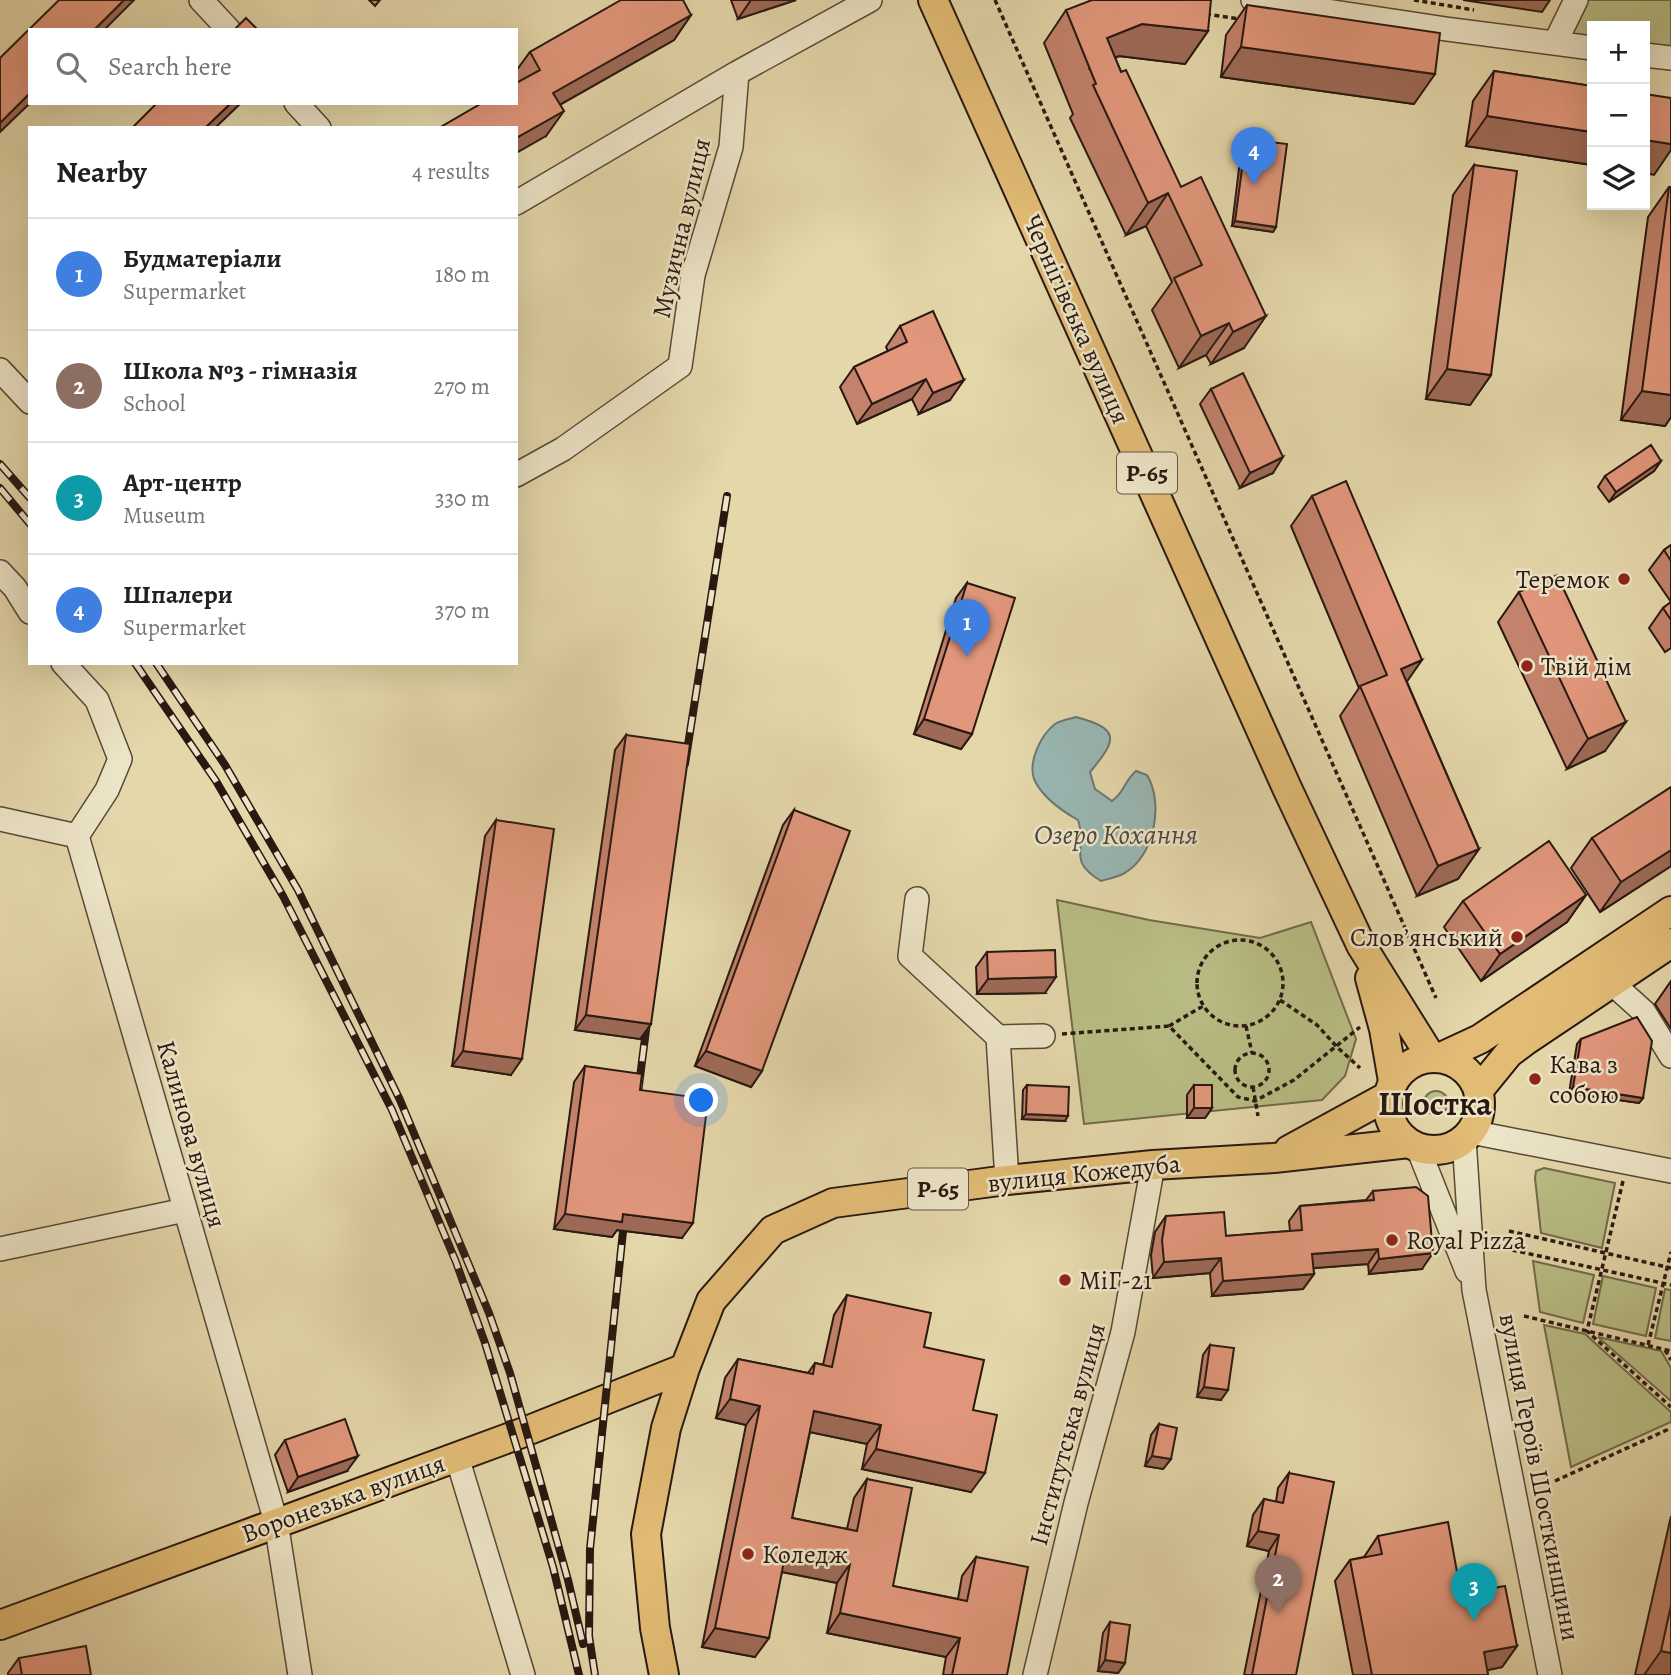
<!DOCTYPE html>
<html lang="en">
<head>
<meta charset="utf-8">
<style>
  :root { --surface:#fff; --page:#f6f6f6; --text:#202124; --muted:#757577; --line:#e0e0e0; --accent:#8f2418 }
  body { margin:0; font-family:Alegreya,serif; background:var(--page); color:var(--text) }
  .controls { position:absolute; right:21px; top:21px; display:grid; overflow:hidden; border-radius:0px; box-shadow:0 7px 28px #0002 }
  .controls button { width:63px; height:63px; display:grid; place-items:center; padding:0; border:0; border-bottom:2px solid var(--line); background:var(--surface); color:var(--text); font:35px sans-serif }
  .you { position:absolute; left:702px; top:1101px; width:24px; height:24px; margin:-18px; border:5px solid #fff; border-radius:50%; background:#1a73e8; box-shadow:0 0 0 10px #1a73e833 }
  .badge { display:grid; place-items:center; width:46px; height:46px; border-radius:50%; background:var(--accent); color:#fff; font-size:23px; font-weight:700 }
  .pin { position:absolute; translate:-50% -58px; filter:drop-shadow(0 2px 4px #0008) }
  .pin::after { content:''; position:absolute; top:37px; width:24px; height:21px; background:inherit; clip-path:polygon(0 0,100% 0,50% 100%) }
  .list { margin:0; padding:0; list-style:none }
  h2 { display:flex; justify-content:space-between; align-items:center; height:91px; margin:0; padding:0 28px; font-size:30px }
  h2 small { font-size:23px; font-weight:400; color:var(--muted) }
  .list li { display:grid; grid-template-columns:46px 1fr auto; gap:21px; align-items:center; box-sizing:border-box; height:112px; padding:0 28px; border-top:2px solid var(--line) }
  .list b { display:block; font-size:26px; white-space:nowrap }
  .list p { margin:0; font-size:23px; white-space:nowrap; color:var(--muted) }
  .list em { font-size:23px; font-style:normal; color:var(--muted) }
  .icon { flex:none; width:38px; height:38px; fill:none; stroke:currentColor; stroke-width:2; stroke-linecap:round; stroke-linejoin:round }
  .map { position:relative; flex:none; width:1671px; height:1675px; overflow:hidden }
  .search { position:absolute; background:var(--surface); box-shadow:0 7px 28px #0002; left:28px; top:28px; width:490px; height:77px; display:flex; align-items:center; gap:18px; box-sizing:border-box; padding:0 24px; border-radius:0px; color:var(--muted); font-size:26px }
  .panel { position:absolute; background:var(--surface); box-shadow:0 7px 28px #0002; left:28px; top:126px; width:490px; height:539px; border-radius:0px }
  .map>svg:first-child { display:block }
  .green { fill:#b9bd85; stroke:#716a4b; stroke-width:2 }
  .water { fill:#99b7b3; stroke:#6c7772; stroke-width:2 }
  .lines { fill:none; stroke-linecap:round; stroke-linejoin:round }
  .minor-casing { stroke:#584837; stroke-width:26 }
  .major-casing { stroke:#291811; stroke-width:32 }
  .path { stroke:#291811; stroke-width:3.5; stroke-dasharray:5 3.5; stroke-linecap:butt }
  .minor { stroke:#ede5c8; stroke-width:23 }
  .major { stroke:#e2bc75; stroke-width:28 }
  .rail-casing { stroke:#291811; stroke-width:8 }
  .rail { stroke:#ede5c8; stroke-width:5; stroke-dasharray:16; stroke-linecap:butt }
  .wall { fill:#c2826b; stroke:#291811; stroke-width:2 }
  .shaded-wall { fill:#9e6a57; stroke:#291811; stroke-width:2 }
  .building { fill:#e2977c; stroke:#291811; stroke-width:2 }
  .poi-dot { fill:#8f2418; stroke:#ede5c8; stroke-width:2.5 }
  .labels { text-anchor:middle; stroke-width:5; stroke-linejoin:round; paint-order:stroke }
  .shield { fill:#ede5c8; stroke:#645648; stroke-width:2 }
  .shield-label { font-size:24px; font-weight:bold; fill:#291811 }
  .street-label { font-size:26px; fill:#291811; stroke:#ede5c8 }
  .poi-label { font-size:26px; fill:#291811; stroke:#ede5c8; text-anchor:start }
  .water-label { font-size:28px; font-style:italic; fill:#4b4842; stroke:#ede5c8 }
  .district-label { font-size:33px; font-weight:bold; fill:#291811; stroke:#ede5c8 }
</style>
</head>
<body>
<div class="map">
<svg width="1671" height="1675" viewBox="0 0 1671 1675">
  <rect width="100%" height="100%" fill="#e4d7aa"/>
  <filter id="stains"><feTurbulence type="fractalNoise" baseFrequency=".00286" numOctaves="4"/><feColorMatrix values="0 0 0 0 .2 0 0 0 0 .09 0 0 0 0 .02 0 0 0 .5 -.17"/></filter>
  <radialGradient id="worn" r=".72"><stop offset=".6" stop-color="#630" stop-opacity="0"/><stop offset="1" stop-color="#630" stop-opacity=".3"/></radialGradient>
  <path class="green" d="M1576,0h95v59l-26,-4v-29h-53v22l-37,-5z
    M1057,900l92,20 111,18 51,-16 45,117 -11,37 -23,24 -238,24z
    M1424 1103a12 12 0 1 1 24 0a12 12 0 1 1-24 0Z
    M1544,1168l71,15 -13,65 -61,-15 -6,-55 1,-7z
    M1533,1261l61,14 -11,48 -43,-11z
    M1603,1276l53,12 -10,48 -53,-12z
    M1665,1289l6,1v51l-16,-3z
    M1544,1325l41,9 86,78v10l-100,45z
    M1598,1337l63,14 10,17v33z"/>
  <path class="water" d="M1076,717c45,12 41,23 14,55l5,17 17,12c13,-9 12,-20 24,-30l11,4c17,28 8,82 -24,99 -6,3 -15,5 -22,7 -35,-21 -13,-31 -23,-61 -16,-9 -36,-23 -44,-41 -6,-18 7,-44 21,-55 6,-4 15,-5 21,-7z"/>
  <g class="lines">
    <g class="minor-casing">
      <path id="minor" d="M201,0l28,30
        M1253,0l193,29 146,19
        M1555,43l21,-43
        M1645,55l26,3
        M296,103l23,25
        M516,203l221,-130 133,-73
        M0,370l30,32
        M516,475l47,-26 117,-83 13,-91 38,-128 6,-74
        M0,572l15,16 15,24
        M63,663l34,37 23,59 -13,31 -30,46
        M0,819l77,17 199,686 24,153
        M917,899l-7,57 88,81
        M1613,984l31,28 27,44
        M1471,1132l200,39
        M1464,1139l10,151 76,385
        M1418,1148l49,123
        M1007,1180l-9,-143 45,-1
        M0,1249l185,-39
        M457,1457l66,218
        M1035,1675l41,-172 47,-171 30,-167"/>
    </g>
    <g class="major-casing">
      <path id="major" d="M933,0l354,788 74,157 70,112
        M1370,978l14,51 9,52
        M1388 1104a46 46 0 1 1 92 0a46 46 0 1 1-92 0Z
        M1439,1058l41,-19 191,-128
        M1478,1091l31,-38 16,-12 146,-98
        M1289,1150l99,-54
        M0,1625l514,-189 171,-68
        M664,1675l-9,-47 -9,-94 20,-106 19,-60 26,-67 62,-71 60,-27 174,-23 146,-15 121,-7 135,-15"/>
    </g>
    <path class="path" d="M995,0l441,998
      M1414,0l60,10
      M1206,14l34,5
      M1197 983a43 43 0 1 1 86 0a43 43 0 1 1-86 0Z
      M1280,1000l37,25 20,22 23,21
      M1169,1026l34,-20
      M1246,1026l6,27
      M1062,1034l107,-8 69,71 17,4 39,-21 66,-53
      M1235 1070a17 17 0 1 1 34 0a17 17 0 1 1-34 0Z
      M1253,1087l5,29
      M1623,1181l-36,150 84,76
      M1509,1231l162,37
      M1512,1250l159,35
      M1524,1316l147,35
      M1648,1345l23,-93
      M1665,1350l6,10
      M1555,1481l116,-53"/>
    <use href="#minor" class="minor"/>
    <use href="#major" class="major"/>
    <g class="rail-casing">
      <path id="rail" d="M0,464l30,34
        M0,488l30,36
        M135,663l81,118 67,115 109,214 64,152 29,81 68,224 26,108
        M156,663l69,102 73,125 102,210 89,213 21,60 58,207 15,64
        M685,764l42,-268
        M638,1093l10,-79
        M595,1675l-6,-39 1,-87 35,-337"/>
    </g>
    <use href="#rail" class="rail"/>
  </g>
  <path class="wall" d="M369,0h11l-5,6z
    M731,0h65l-58,19z
    M1247,5l167,99 -193,-27 5,-42z
    M1066,10l142,21 -23,33 -66,-8 -4,2 129,290 -33,16 -5,-9 -27,13 -27,-58 20,-28 -26,-56 -20,9 -56,-117 3,-4 -29,-71z
    M691,15l-17,25 -114,65 -14,31 -30,-33v-32l14,-19z
    M1494,71l98,15v79l-126,-19 7,-45z
    M1246,139l30,88 -3,5 -41,-6 10,-82z
    M1474,165l17,210 -21,30 -44,-6 27,-204z
    M1669,187h2v230l-6,9 -44,-6 27,-203z
    M900,326l50,74 -31,14 -7,-15 -55,25 -17,-37 14,-20 34,-16 -2,-4z
    M1211,389l62,84 -33,15 -40,-84z
    M1661,461l-7,10 -45,31 -11,-15 7,-11z
    M1312,496l95,186 72,167 -21,30 -41,17 -77,-180 19,-28 -68,-162z
    M1671,545v103l-6,4 -16,-24 14,-20 8,-6 -22,-32 15,-20z
    M967,583l5,151 -11,15 -47,-15 42,-136z
    M1519,592l86,159 -38,18 -69,-147z
    M626,735l25,289 -11,15 -65,-9 40,-280z
    M794,810l-32,261 -11,16 -56,-21 88,-241z
    M496,820l15,255 -59,-9 33,-230z
    M1592,838l79,28 -71,46 -29,-44z
    M1586,895l-19,27 -86,59 -37,-54 19,-26z
    M987,952l58,41 -68,1 -1,-27z
    M1671,981v48l-16,-25z
    M1581,1039l62,59 -4,5 -70,-10 8,-49z
    M585,1066l55,24 42,148 -65,-8 -5,7 -58,-8 20,-147z
    M1027,1085l38,36 -43,-2 1,-29z
    M1194,1085l18,23 -7,10h-18v-23z
    M1373,1191l49,78 -53,5 -1,-10 -55,4 1,6 -11,15 -91,7 -2,-23 -57,5 -2,-23 4,-23 11,-16 60,20 64,-5 -1,-10 11,-15 66,-6z
    M847,1295l77,52 49,63 -2,82 -109,-23 5,-25 -57,-12 -18,86 55,11 7,-31 13,-19 26,107 65,13 4,-23 14,-19 31,118h-64l3,-18 -119,-24 10,-50 -55,-11 -27,85 -53,-10 44,-222 -30,-7 9,-40 13,-19 70,14 7,-10 8,2 11,-50z
    M1210,1345l11,55 -24,-3 6,-42z
    M1159,1424l12,35 -8,10 -18,-3 6,-31z
    M285,1440l62,31 -59,21 -13,-37z
    M1289,1473l7,202h-52l25,-124 -22,-5 6,-31 11,-16 12,3 2,-14z
    M1671,1516v159h-36z
    M1378,1536l83,58 56,52 -15,21 -15,3 1,5h-135l-18,-94 15,-21 14,-3z
    M1110,1622l15,41 -7,10 -20,-2 5,-38z
    M19,1658l72,17h-83v-2z"/>
  <path class="shaded-wall" d="M124,0h10l-30,30h-10z
    M751,0h45l-58,19z
    M1463,0h87l-8,12z
    M691,15l-17,25 -138,78 17,-25z
    M1142,24l66,7 -23,33 -66,-8 -29,12 17,-30z
    M1241,47l194,27 -21,30 -193,-27z
    M30,93v10l-30,29v-9z
    M231,103h10l-26,25h-10z
    M564,111l-18,25 -30,17v-15z
    M1487,116l105,16v33l-126,-19z
    M1645,140l26,4v6l-17,25 -9,-2z
    M1168,193l-22,33 -20,9 22,-32z
    M1235,221l41,6 -3,5 -41,-6z
    M1266,316l-22,32 -33,16 22,-32z
    M1229,323l-23,32 -27,13 22,-32z
    M1447,369l44,6 -21,30 -44,-6z
    M926,379l-14,20 -55,25 15,-20z
    M964,380l-14,20 -31,14 14,-21z
    M1642,391l29,4v22l-6,9 -44,-6z
    M1283,457l-10,16 -33,15 10,-15z
    M1661,461l-7,10 -45,31 7,-10z
    M1422,660l-21,30v-21z
    M924,719l48,15 -11,15 -47,-15z
    M1626,722l-21,29 -38,18 21,-30z
    M1479,849l-21,30 -41,17 21,-30z
    M1671,850v16l-71,46 21,-30z
    M1586,895l-19,27 -86,59 19,-27z
    M1056,977l-11,16 -68,1 11,-15z
    M586,1015l65,9 -11,15 -65,-9z
    M463,1051l59,8 -11,16 -59,-9z
    M706,1051l56,20 -11,16 -56,-21z
    M1573,1087l70,11 -4,5 -70,-10z
    M1194,1108h18l-7,10h-18z
    M1026,1114l42,2 -3,5 -43,-2z
    M565,1214h58l70,9 -11,15 -65,-8 -5,7 -58,-8z
    M1378,1249l-10,15 -66,5 10,-15z
    M1433,1253l-11,16 -53,5 10,-15z
    M1221,1258l-11,15 -57,5 11,-16z
    M1314,1274l-11,15 -91,7 11,-15z
    M1204,1387l24,3 -7,10 -24,-3z
    M730,1399l30,7 -14,19 -30,-7z
    M814,1411l67,14 -14,19 -67,-14z
    M876,1449l109,24 -14,19 -109,-23z
    M358,1456l-11,15 -59,21 10,-15z
    M1152,1456l19,3 -8,10 -18,-3z
    M1258,1531l21,4 -10,16 -22,-5z
    M786,1551l64,13 -13,19 -65,-13z
    M840,1613l120,25 -14,19 -119,-24z
    M715,1628l54,10 -14,19 -53,-10z
    M1517,1646l-15,21 -33,7 15,-22z
    M1661,1651l10,2v22h-27z
    M1105,1660l20,3 -7,10 -20,-2z"/>
  <path class="building" d="M59,0h65l-30,30h-64v63l-30,30v-65z
    M621,0h62l8,15 -138,78 11,18 -48,27v-10h-77l43,-25h34v-20l24,-13 -10,-18z
    M1092,0h119l-3,31 -66,-7 -35,14 14,34 5,-2 55,117 20,-10 65,139 -33,16 -4,-9 -28,13 -27,-58 28,-13 -34,-72 -20,10 -55,-118 3,-1 -30,-74z
    M1247,5l193,28 -5,41 -194,-27z
    M246,18l12,12h-24z
    M1494,71l98,15v46l-105,-16z
    M1645,94l26,4v46l-26,-4z
    M157,103h74l-26,25h-73z
    M1246,139l41,5 -11,83 -41,-6z
    M1474,165l43,6 -26,204 -44,-6z
    M1669,187h2v208l-29,-4z
    M933,311l31,69 -31,13 -7,-14 -54,25 -18,-37 53,-25 -7,-16z
    M1243,373l40,84 -33,16 -39,-84z
    M1651,445l10,16 -45,31 -11,-16z
    M1346,481l76,179 -21,9 78,180 -41,17 -78,-180 27,-11 -75,-179z
    M1671,545v16l-7,-11z
    M1557,575l69,147 -38,17 -69,-147z
    M967,583l48,15 -43,136 -48,-15z
    M1671,602v18l-8,-12z
    M626,735l64,9 -39,280 -65,-9z
    M1671,787v63l-50,32 -29,-44z
    M794,810l56,21 -88,240 -56,-20z
    M496,820l58,9 -32,230 -59,-8z
    M1549,841l37,54 -86,59 -37,-53z
    M1055,950l1,27 -68,2 -1,-27z
    M1637,1017l15,24 -9,57 -70,-11 8,-48z
    M585,1066l57,8 -2,16 68,9 -15,124 -70,-9 -1,8 -57,-8z
    M1027,1085l42,2 -1,29 -42,-2z
    M1194,1085h18v23h-18z
    M1416,1187l12,9 5,57 -54,6 -1,-10 -66,5 2,20 -91,7 -2,-23 -57,4 -2,-22 4,-24 58,-4 2,24 76,-6 -2,-24 74,-6 -1,-9z
    M847,1295l84,18 -7,34 60,13 -11,50 24,5 -12,58 -109,-24 5,-24 -67,-14 -22,107 65,13 10,-52 45,9 -19,98 74,15 9,-44 52,10 -21,108h-55l8,-37 -120,-25 10,-49 -64,-13 -17,87 -54,-10 45,-222 -30,-7 8,-40 75,15 2,-11 17,4z
    M1210,1345l24,3 -6,42 -24,-3z
    M345,1419l13,37 -60,21 -13,-37z
    M1159,1424l18,4 -6,31 -19,-3z
    M1289,1473l45,9 -38,193h-44l27,-140 -21,-4 6,-32 19,4z
    M1448,1522l13,72 44,-8 12,60 -33,6 4,23h-116l-22,-115 32,-6 -4,-18z
    M1671,1605v48l-10,-2z
    M1110,1622l20,3 -5,38 -20,-3z
    M86,1646l5,29h-69l-3,-17z"/>
  <g class="poi-dot">
    <circle cx="1624" cy="579" r="7"/>
    <circle cx="1527" cy="666" r="7"/>
    <circle cx="1517" cy="937" r="7"/>
    <circle cx="1535" cy="1079" r="7"/>
    <circle cx="1392" cy="1240" r="7"/>
    <circle cx="1065" cy="1280" r="7"/>
    <circle cx="748" cy="1554" r="7"/>
  </g>
  <g class="labels">
    <g class="shield">
      <rect x="1117" y="452.5" width="60" height="41" rx="5"/>
      <rect x="908" y="1168.5" width="60" height="41" rx="5"/>
    </g>
    <g class="shield-label">
      <text x="1147" y="481">Р-65</text>
      <text x="938" y="1197">Р-65</text>
    </g>
    <g class="street-label">
      <text transform="translate(681 228) rotate(-77)" y="9">Музична вулиця</text>
      <text transform="translate(1077 319) rotate(66)" y="9">Чернігівська вулиця</text>
      <text transform="translate(192 1134) rotate(74)" y="9">Калинова вулиця</text>
      <text transform="translate(1084 1173) rotate(-6)" y="9">вулиця Кожедуба</text>
      <text transform="translate(1067 1434) rotate(-75)" y="9">Інститутська вулиця</text>
      <text transform="translate(1540 1477) rotate(79)" y="9">вулиця Героїв Шосткинщини</text>
      <text transform="translate(343 1498) rotate(-20)" y="9">Воронезька вулиця</text>
    </g>
    <g class="poi-label">
      <text x="1610" y="588" text-anchor="end">Теремок</text>
      <text x="1541" y="675">Твій дім</text>
      <text x="1503" y="946" text-anchor="end">Слов’янський</text>
      <text x="1549" y="1073">Кава з<tspan x="1549" dy="30">собою</tspan></text>
      <text x="1406" y="1249">Royal Pizza</text>
      <text x="1079" y="1289">МіГ-21</text>
      <text x="762" y="1563">Коледж</text>
    </g>
    <g class="water-label">
      <text x="1116" y="844">Озеро Кохання</text>
    </g>
    <g class="district-label">
      <text x="1435" y="1115">Шостка</text>
    </g>
  </g>
  <rect width="100%" height="100%" filter="url(#stains)"/>
  <rect width="100%" height="100%" fill="url(#worn)"/>
</svg>
<div class="controls">
<button>+</button>
<button>−</button>
<button><svg class="icon" aria-label="layers" viewBox="0 0 24 24"><path d="M12 4l9 5-9 5-9-5zM3 14l9 5 9-5"/></svg></button>
</div>
<div class="you"></div>
<div class="pin badge" style="left:967px;top:657px;background:#3f7fe0">1</div>
<div class="pin badge" style="left:1278px;top:1613px;background:#8d6e63">2</div>
<div class="pin badge" style="left:1474px;top:1621px;background:#0f9aa8">3</div>
<div class="pin badge" style="left:1254px;top:185px;background:#3f7fe0">4</div>
<div class="search"><svg class="icon" aria-label="search" viewBox="0 0 24 24"><circle cx="10" cy="10" r="6"/><path d="M15 15l6 6"/></svg>Search here</div>
<section class="panel">
<h2>Nearby<small>4 results</small></h2>
<ul class="list">
<li><span class="badge" style="background:#3f7fe0">1</span><div><b>Будматеріали</b><p>Supermarket</p></div><em>180 m</em></li>
<li><span class="badge" style="background:#8d6e63">2</span><div><b>Школа №3 - гімназія</b><p>School</p></div><em>270 m</em></li>
<li><span class="badge" style="background:#0f9aa8">3</span><div><b>Арт-центр</b><p>Museum</p></div><em>330 m</em></li>
<li><span class="badge" style="background:#3f7fe0">4</span><div><b>Шпалери</b><p>Supermarket</p></div><em>370 m</em></li>
</ul>
</section>
</div>
</body>
</html>
